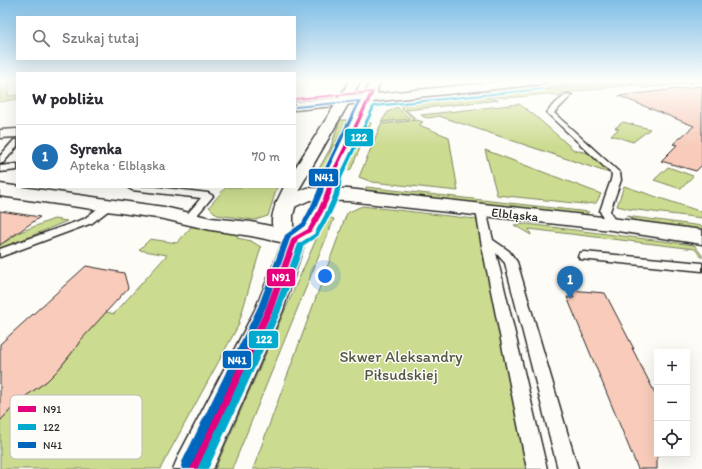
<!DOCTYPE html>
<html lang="pl">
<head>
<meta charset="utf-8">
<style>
  :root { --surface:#fff; --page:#f7f7f7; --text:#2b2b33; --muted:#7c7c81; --line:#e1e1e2; --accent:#1f6fb2 }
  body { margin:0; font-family:Itim,sans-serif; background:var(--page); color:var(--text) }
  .controls { position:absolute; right:12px; bottom:12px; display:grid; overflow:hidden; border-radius:0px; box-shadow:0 4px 16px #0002 }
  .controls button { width:36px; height:36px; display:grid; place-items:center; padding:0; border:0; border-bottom:1px solid var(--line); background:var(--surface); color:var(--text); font:20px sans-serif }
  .you { position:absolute; left:325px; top:276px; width:14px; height:14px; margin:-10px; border:3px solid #fff; border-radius:50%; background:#1a73e8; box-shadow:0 0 0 6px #1a73e833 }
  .badge { display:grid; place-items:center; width:26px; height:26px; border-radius:50%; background:var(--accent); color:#fff; font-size:13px; font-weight:700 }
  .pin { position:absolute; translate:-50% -33px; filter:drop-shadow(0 1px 2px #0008) }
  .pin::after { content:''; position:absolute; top:21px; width:14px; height:12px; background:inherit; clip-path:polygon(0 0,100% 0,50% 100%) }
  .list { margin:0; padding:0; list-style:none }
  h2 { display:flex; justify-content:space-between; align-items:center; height:52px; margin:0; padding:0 16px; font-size:17px }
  h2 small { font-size:13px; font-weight:400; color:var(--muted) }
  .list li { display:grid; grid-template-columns:26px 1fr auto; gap:12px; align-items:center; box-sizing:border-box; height:64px; padding:0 16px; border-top:1px solid var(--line) }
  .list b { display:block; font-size:15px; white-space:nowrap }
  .list p { margin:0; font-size:13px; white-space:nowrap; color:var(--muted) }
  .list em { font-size:13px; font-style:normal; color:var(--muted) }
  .icon { flex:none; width:22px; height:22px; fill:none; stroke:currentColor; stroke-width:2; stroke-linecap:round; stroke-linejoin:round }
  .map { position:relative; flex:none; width:702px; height:469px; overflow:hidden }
  .search { position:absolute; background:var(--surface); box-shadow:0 4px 16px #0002; left:16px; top:16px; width:280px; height:44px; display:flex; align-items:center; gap:10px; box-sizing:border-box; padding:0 14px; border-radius:0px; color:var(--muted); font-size:15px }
  .panel { position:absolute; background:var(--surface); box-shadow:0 4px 16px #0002; left:16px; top:72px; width:280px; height:116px; border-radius:0px }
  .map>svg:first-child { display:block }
  .green { fill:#cbdb8f; stroke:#7b835d }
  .building { fill:#f8cbba; stroke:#2b2b2b }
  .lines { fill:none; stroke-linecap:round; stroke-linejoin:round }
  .service-casing { stroke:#2b2b2b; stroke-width:3 }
  .minor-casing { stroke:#2b2b2b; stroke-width:3 }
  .tertiary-casing { stroke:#2b2b2b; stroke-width:3 }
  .secondary-casing { stroke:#2b2b2b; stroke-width:3 }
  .service { fill:#fdfcf7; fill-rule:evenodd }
  .minor { fill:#fdfcf7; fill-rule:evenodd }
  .tertiary { fill:#fdfcf7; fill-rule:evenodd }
  .secondary { fill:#fdfcf7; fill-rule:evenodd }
  .bus-1-casing { stroke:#fdfcf7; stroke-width:3 }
  .bus-2-casing { stroke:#fdfcf7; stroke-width:3 }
  .bus-3-casing { stroke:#fdfcf7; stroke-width:3 }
  .bus-1 { fill:#e5007d; fill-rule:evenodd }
  .bus-2 { fill:#00a9ce; fill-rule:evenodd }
  .bus-3 { fill:#0065bd; fill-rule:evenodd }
  .labels { text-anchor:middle; stroke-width:3; stroke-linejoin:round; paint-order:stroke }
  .street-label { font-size:13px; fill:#2b2b2b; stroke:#fdfcf7 }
  .near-park-label { font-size:16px; fill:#535744; stroke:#fdfcf7 }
  .key { fill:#fdfcf7; stroke:#bebdba; stroke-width:1 }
  .key-label { font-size:11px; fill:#2b2b2b }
  .line-badge { stroke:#fdfcf7; stroke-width:1.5 }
  .badge-label { font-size:11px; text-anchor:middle; font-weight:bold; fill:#fff }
</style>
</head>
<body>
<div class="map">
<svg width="702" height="469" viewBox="0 0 702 469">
  <rect width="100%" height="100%" fill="#fdfcf7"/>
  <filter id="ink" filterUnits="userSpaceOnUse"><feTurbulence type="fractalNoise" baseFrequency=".025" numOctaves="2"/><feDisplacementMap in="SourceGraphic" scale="8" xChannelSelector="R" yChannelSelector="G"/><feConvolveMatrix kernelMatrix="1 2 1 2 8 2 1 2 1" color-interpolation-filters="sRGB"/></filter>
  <g filter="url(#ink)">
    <path class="green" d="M0,81h10l-2,15 9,-1v4l-17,3z
      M571,81h54l-132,12 -12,-2 29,-5z
      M644,81h58v1l-59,6 -14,-6z
      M627,83l6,2 -71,8v3c-5,0 -10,-2 -15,-2 -22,2 -41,6 -63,1z
      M478,95l20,5 -92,10 9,8 -2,1 -13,-13 12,-2 3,-3z
      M519,104l14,10 41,36 14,3 9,7 12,13 -170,-57c-6,1 -13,4 -18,-1z
      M397,107l13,12 -29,3 7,-10z
      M340,120h8l-17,30 -9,30 -4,3 -2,-9 14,-25z
      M417,120l6,2 -4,3 30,12 9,54 -86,-9 -13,-5 22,-53z
      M367,121l4,2 -20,46 -7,3z
      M623,122l27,7 -17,13 -22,-7 8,-6 -4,-1z
      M485,150l116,44 -5,9 -12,1 -87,-9z
      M668,167l25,9 -12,13 -27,-9z
      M624,186l78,26v6l-73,-9 -12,-3z
      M226,187h51l-9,29 -13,4 -38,-5 -8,-8z
      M366,187l223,25 -5,3 -219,-24z
      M362,206l113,13 2,2 52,248h-276l94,-256z
      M626,216l76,10v4l-63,-9z
      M326,217l8,2 -102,250h-17z
      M54,219l13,2 -67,28v-7h5l15,-10z
      M527,224l167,21 8,10v3l-7,-9 -166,-20 2,6 -17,-10z
      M192,226l47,8 -2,4 14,3 10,6 -23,79 -78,143h-160v-48l19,-20 28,-20 11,-11 17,-21 7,-13 24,-24 8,2 53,-59 -28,-5 11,-11 27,4z"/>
    <path class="building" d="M702,86v79l-6,6 -35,-10 16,-16 -4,-1 21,-18 -75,-30z
      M0,211l40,6 -40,28z
      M86,266l38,7 4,15 -48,53 -5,8 -17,21 -11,11 -28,20 -19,20v-77z
      M570,290l35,3 29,56 -2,-1 25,49v72h-19l-71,-172 7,1z"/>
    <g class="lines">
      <g class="service-casing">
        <path id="service" d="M567,94l5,1 -18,18 66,60 1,7 -11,31 6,13 -1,2h-8l-7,-15 11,-31 1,-6 -65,-61 5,-7z
          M14,140h3v7l-14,16h-3v-7z
          M17,164v6l-17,2v-6z
          M127,187h29l52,6 5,3 -20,24 -4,1 -5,-3 17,-20 -69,-8z
          M109,202l5,3 -1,2 -21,16 -92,34v-8l84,-30 21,-16z
          M481,207l5,3 7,30 16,11 8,11 61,207h-20l-53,-206 -9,-10 51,216h-20l-46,-228 -5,-31z
          M584,252l118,11v8l-122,-12 -2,-3 2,-3z"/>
      </g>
      <g class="minor-casing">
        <path id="minor" d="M349,81h11l-8,16h-8l-2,-3z
          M370,81h10l-4,13h-8l-2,-2z
          M0,184l164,23 47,11 40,4 52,11 3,5 -3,5 -8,2 -44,-9 -40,-6 -47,-11 -164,-23z
          M307,188l41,1 263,29 91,12v14l-91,-14 -263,-29 -38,-1 -18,8 -7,2 -7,-2 -3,-4 3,-4z"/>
      </g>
      <g class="tertiary-casing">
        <path id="tertiary" d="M372,89l4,1 2,2 -37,83 -3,19 -8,18 -12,23 -13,7 -22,68 -70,159h-40l6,-14 76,-145 28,-69c-21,-13 -7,-38 1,-54h11v-19l49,-77h8l2,3 -53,92 -8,29v11l2,3 7,-3 8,-14 8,-18 5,-19 43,-83 2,-2z"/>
      </g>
      <g class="secondary-casing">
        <path id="secondary" d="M507,81h39l-5,3 -246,26v-8z
          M17,129v8l-17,1v-8z"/>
      </g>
      <use href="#service" class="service"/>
      <use href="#minor" class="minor"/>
      <use href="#tertiary" class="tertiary"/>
      <use href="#secondary" class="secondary"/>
      <g class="bus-1-casing">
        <path id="bus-1" d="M372,91l2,1 -40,83 -3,19 -8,18 -11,19 -14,8 -25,71 -74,159h-11l77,-159 27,-72 16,-9 9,-17 8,-18 5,-19 40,-82 -75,7v-2z"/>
      </g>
      <g class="bus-2-casing">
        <path id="bus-2" d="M542,88l2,1 -1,1 -168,17 -33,71 -3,18 -9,20 -12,20 -14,9 -24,68 -72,156h-11l75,-156 26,-69 16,-10 10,-18 9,-20 5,-18 35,-73z"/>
      </g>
      <g class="bus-3-casing">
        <path id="bus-3" d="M359,100l2,1 -34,71 -4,20 -7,16 -10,17 -15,11 -25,71 -76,162h-8l-1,-3 1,-4 76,-155 27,-72 17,-12 8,-15 7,-16 6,-20 34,-70 -61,6h-1v-2z"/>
      </g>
      <use href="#bus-1" class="bus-1"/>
      <use href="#bus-2" class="bus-2"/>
      <use href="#bus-3" class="bus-3"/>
    </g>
  </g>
  <linearGradient id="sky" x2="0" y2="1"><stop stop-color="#7fbee6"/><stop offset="0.55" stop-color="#fefefb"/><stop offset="1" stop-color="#fefefb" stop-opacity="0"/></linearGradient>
  <rect width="702" height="147" fill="url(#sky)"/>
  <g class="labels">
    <g class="street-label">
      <text transform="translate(515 214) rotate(6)" y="5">Elbląska</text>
    </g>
    <g class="near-park-label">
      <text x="401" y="362">Skwer Aleksandry<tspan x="401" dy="18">Piłsudskiej</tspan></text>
    </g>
  </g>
  <rect x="10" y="395" width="132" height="64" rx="6" class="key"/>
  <rect x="18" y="406" width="18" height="6" fill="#e5007d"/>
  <rect x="18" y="424" width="18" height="6" fill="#00a9ce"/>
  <rect x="18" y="442" width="18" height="6" fill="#0065bd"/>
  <g class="key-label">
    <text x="43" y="413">N91</text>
    <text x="43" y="431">122</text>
    <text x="43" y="449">N41</text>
  </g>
  <g class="line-badge">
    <rect x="344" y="128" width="30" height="19" rx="4" fill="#00a9ce"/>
    <rect x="308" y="168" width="31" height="19" rx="4" fill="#0065bd"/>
    <rect x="266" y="268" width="30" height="19" rx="4" fill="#e5007d"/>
    <rect x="248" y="330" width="31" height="19" rx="4" fill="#00a9ce"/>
    <rect x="222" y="350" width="30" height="19" rx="4" fill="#0065bd"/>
  </g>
  <g class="badge-label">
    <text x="359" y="141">122</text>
    <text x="324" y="181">N41</text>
    <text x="281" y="281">N91</text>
    <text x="264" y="343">122</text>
    <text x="237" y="364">N41</text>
  </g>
</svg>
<div class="controls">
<button>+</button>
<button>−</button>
<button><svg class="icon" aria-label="locate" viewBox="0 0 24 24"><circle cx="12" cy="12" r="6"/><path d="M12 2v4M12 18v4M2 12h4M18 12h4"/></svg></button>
</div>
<div class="you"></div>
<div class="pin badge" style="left:570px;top:299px">1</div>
<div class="search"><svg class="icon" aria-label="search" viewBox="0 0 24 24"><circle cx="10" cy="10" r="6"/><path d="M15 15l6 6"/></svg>Szukaj tutaj</div>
<section class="panel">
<h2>W pobliżu<small></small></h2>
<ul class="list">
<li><span class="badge">1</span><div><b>Syrenka</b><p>Apteka · Elbląska</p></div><em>70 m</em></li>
</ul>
</section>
</div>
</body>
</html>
